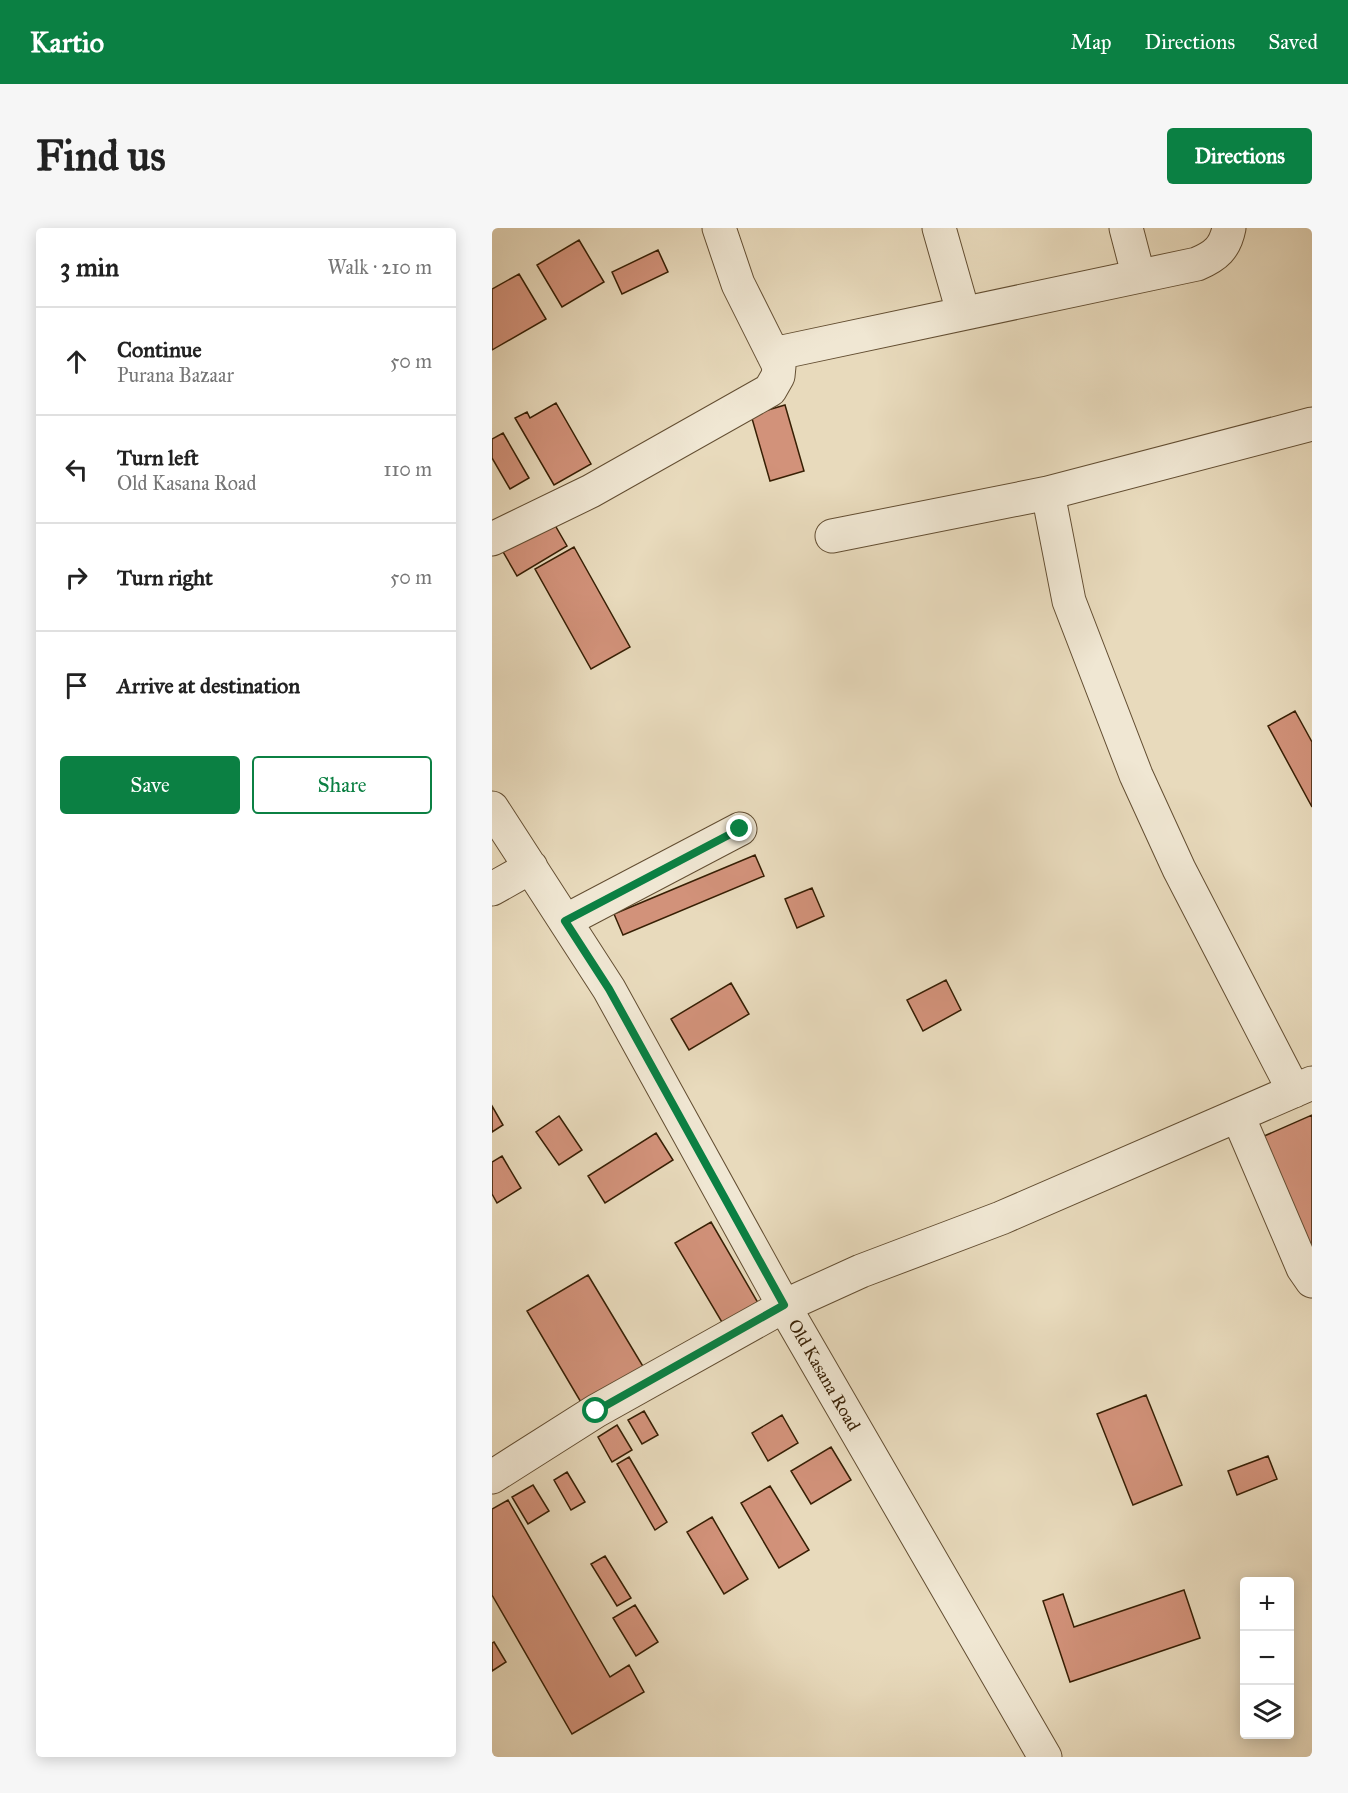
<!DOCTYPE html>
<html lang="en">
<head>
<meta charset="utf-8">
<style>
  :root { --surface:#fff; --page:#f6f6f6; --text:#222; --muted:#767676; --line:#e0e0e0; --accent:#0b8043 }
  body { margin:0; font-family:"IM FELL Great Primer",serif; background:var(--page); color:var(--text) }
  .controls { position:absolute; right:18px; bottom:18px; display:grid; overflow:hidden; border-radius:6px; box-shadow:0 3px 15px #0003 }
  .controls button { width:54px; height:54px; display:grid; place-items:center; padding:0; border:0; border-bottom:2px solid var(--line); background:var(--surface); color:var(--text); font:30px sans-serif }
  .stop { position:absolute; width:18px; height:18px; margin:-14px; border:4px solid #0b8043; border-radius:50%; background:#fff }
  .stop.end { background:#0b8043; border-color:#fff; box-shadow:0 2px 6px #0008 }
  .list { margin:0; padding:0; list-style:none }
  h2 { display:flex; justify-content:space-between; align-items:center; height:78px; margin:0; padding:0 24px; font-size:26px }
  h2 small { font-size:20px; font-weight:400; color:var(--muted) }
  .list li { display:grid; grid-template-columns:39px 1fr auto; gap:18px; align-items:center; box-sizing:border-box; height:108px; padding:0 24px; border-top:2px solid var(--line) }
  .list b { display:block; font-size:22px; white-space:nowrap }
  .list p { margin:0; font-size:20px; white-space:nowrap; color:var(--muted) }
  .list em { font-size:20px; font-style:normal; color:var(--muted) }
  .actions { display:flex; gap:12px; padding:18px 24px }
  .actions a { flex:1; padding:14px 0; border:2px solid var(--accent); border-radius:6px; text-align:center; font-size:21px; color:var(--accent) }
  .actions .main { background:var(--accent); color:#fff }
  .icon { flex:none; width:33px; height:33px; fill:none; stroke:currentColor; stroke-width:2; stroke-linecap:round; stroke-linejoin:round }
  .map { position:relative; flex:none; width:820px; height:1529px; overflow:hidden; border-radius:6px }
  header { display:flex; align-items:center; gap:36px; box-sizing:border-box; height:84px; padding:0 30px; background:var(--accent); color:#fff }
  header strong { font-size:28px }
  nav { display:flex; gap:33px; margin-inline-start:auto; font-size:21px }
  .intro { display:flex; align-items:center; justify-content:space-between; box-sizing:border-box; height:144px; padding:0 36px }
  h1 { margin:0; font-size:42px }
  .button { padding:15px 27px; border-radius:6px; background:var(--accent); color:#fff; font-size:21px; font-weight:700 }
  main { display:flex; gap:36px; padding:0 36px }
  aside { flex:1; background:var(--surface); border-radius:6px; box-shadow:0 3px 15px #0003 }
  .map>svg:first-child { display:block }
  .building { fill:#d2927a; stroke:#371f04; stroke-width:1.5 }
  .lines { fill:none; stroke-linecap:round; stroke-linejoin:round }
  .minor-casing { stroke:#634e32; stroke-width:35 }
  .minor { stroke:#f0e7d3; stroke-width:33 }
  .route { stroke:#0b8043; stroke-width:8 }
  .labels { text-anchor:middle; stroke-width:4.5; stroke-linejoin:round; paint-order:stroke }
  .street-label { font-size:18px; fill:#371f04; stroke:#f0e7d3 }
</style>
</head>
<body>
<header>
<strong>Kartio</strong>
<nav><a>Map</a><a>Directions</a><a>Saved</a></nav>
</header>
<div class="intro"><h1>Find us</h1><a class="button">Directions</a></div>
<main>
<aside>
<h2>3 min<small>Walk · 210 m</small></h2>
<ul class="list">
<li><svg class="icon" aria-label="ahead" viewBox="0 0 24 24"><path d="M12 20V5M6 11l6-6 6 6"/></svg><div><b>Continue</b><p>Purana Bazaar</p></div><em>50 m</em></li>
<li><svg class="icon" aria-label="left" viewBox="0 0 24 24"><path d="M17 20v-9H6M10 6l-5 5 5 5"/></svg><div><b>Turn left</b><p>Old Kasana Road</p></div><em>110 m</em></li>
<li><svg class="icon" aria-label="right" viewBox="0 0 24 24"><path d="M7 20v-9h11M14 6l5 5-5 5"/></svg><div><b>Turn right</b></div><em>50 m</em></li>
<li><svg class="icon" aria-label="arrive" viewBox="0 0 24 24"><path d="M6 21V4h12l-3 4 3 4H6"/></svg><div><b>Arrive at destination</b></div></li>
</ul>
<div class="actions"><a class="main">Save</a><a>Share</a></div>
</aside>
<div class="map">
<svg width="820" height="1529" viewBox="0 0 820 1529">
  <rect width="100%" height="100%" fill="#e8dabc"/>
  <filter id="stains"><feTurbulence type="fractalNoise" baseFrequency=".00333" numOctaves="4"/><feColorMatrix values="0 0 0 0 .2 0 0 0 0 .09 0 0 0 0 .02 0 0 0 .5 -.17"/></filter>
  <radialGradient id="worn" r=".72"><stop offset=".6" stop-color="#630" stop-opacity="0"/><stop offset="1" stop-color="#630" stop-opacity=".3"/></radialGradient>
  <path class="building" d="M87,12l25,42 -42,25 -25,-42z
    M166,22l10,22 -46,22 -10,-22z
    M27,46l27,45 -54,31v-61z
    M64,175l35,61 -37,21 -39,-67 12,-6 3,6z
    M293,177l19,66 -34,10 -19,-66z
    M11,205l26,45 -19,11 -18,-31v-19z
    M60,292l15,26 -50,30 -15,-26z
    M82,319l56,100 -39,22 -56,-100z
    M803,483l17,31v65l-44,-81z
    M263,627l9,21 -141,59 -9,-21z
    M320,660l12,28 -27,12 -12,-29z
    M454,752l15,30 -38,21 -16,-31z
    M239,755l18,31 -60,36 -18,-31z
    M0,878l11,19 -11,7z
    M820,887v135l-50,-113z
    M67,888l23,34 -23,15 -23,-33z
    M164,905l17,27 -68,43 -17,-27z
    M10,928l19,32 -24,15 -5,-9v-32z
    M219,994l50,86 -35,21 -51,-86z
    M96,1047l56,93 -62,36 -55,-93z
    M654,1167l36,90 -49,20 -36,-91z
    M152,1183l14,24 -16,9 -14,-24z
    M290,1187l16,28 -30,18 -16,-28z
    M125,1197l15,25 -20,12 -14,-25z
    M339,1219l20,33 -40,24 -20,-33z
    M776,1228l9,23 -40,16 -9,-24z
    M137,1229l38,65 -12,8 -38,-66z
    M75,1244l18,30 -14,8 -17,-30z
    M41,1257l16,26 -21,13 -16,-27z
    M278,1258l39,64 -30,18 -38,-65z
    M16,1272l102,177 19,-12 15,27 -72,42 -80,-139v-86z
    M220,1289l36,62 -24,15 -37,-62z
    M113,1328l26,42 -14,8 -26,-42z
    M692,1362l16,48 -130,44 -27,-81 20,-7 11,33z
    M143,1377l23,37 -22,14 -23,-38z
    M2,1414l12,20 -14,9v-28z"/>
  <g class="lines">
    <g class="minor-casing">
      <path id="minor" d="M447,0l24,84
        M634,0l12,46
        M281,126l424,-90c19,-8 28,-16 32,-36
        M556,265l21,108 67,174 43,94 115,222
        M340,308l216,-43 264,-69
        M0,311l99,-48 179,-101 8,-14 1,-10 -41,-82 -19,-56
        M0,580l117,181 175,317 261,451
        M0,661l39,-22
        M73,693l175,-92
        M746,888l65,152 9,13
        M0,1249l104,-66 188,-105 77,-35 140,-53 311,-135"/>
    </g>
    <use href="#minor" class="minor"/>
  </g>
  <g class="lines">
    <path class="route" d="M104,1183l188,-106 -175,-316 -44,-68 175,-92"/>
  </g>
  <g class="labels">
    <g class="street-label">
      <text transform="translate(332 1147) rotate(60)" y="6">Old Kasana Road</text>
    </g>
  </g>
  <rect width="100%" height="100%" filter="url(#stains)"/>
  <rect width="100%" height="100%" fill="url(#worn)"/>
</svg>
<div class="controls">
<button>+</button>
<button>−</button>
<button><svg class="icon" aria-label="layers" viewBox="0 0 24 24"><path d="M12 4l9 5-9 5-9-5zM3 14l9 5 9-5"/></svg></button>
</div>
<div class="stop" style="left:104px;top:1183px"></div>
<div class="stop end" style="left:248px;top:601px"></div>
</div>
</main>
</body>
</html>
